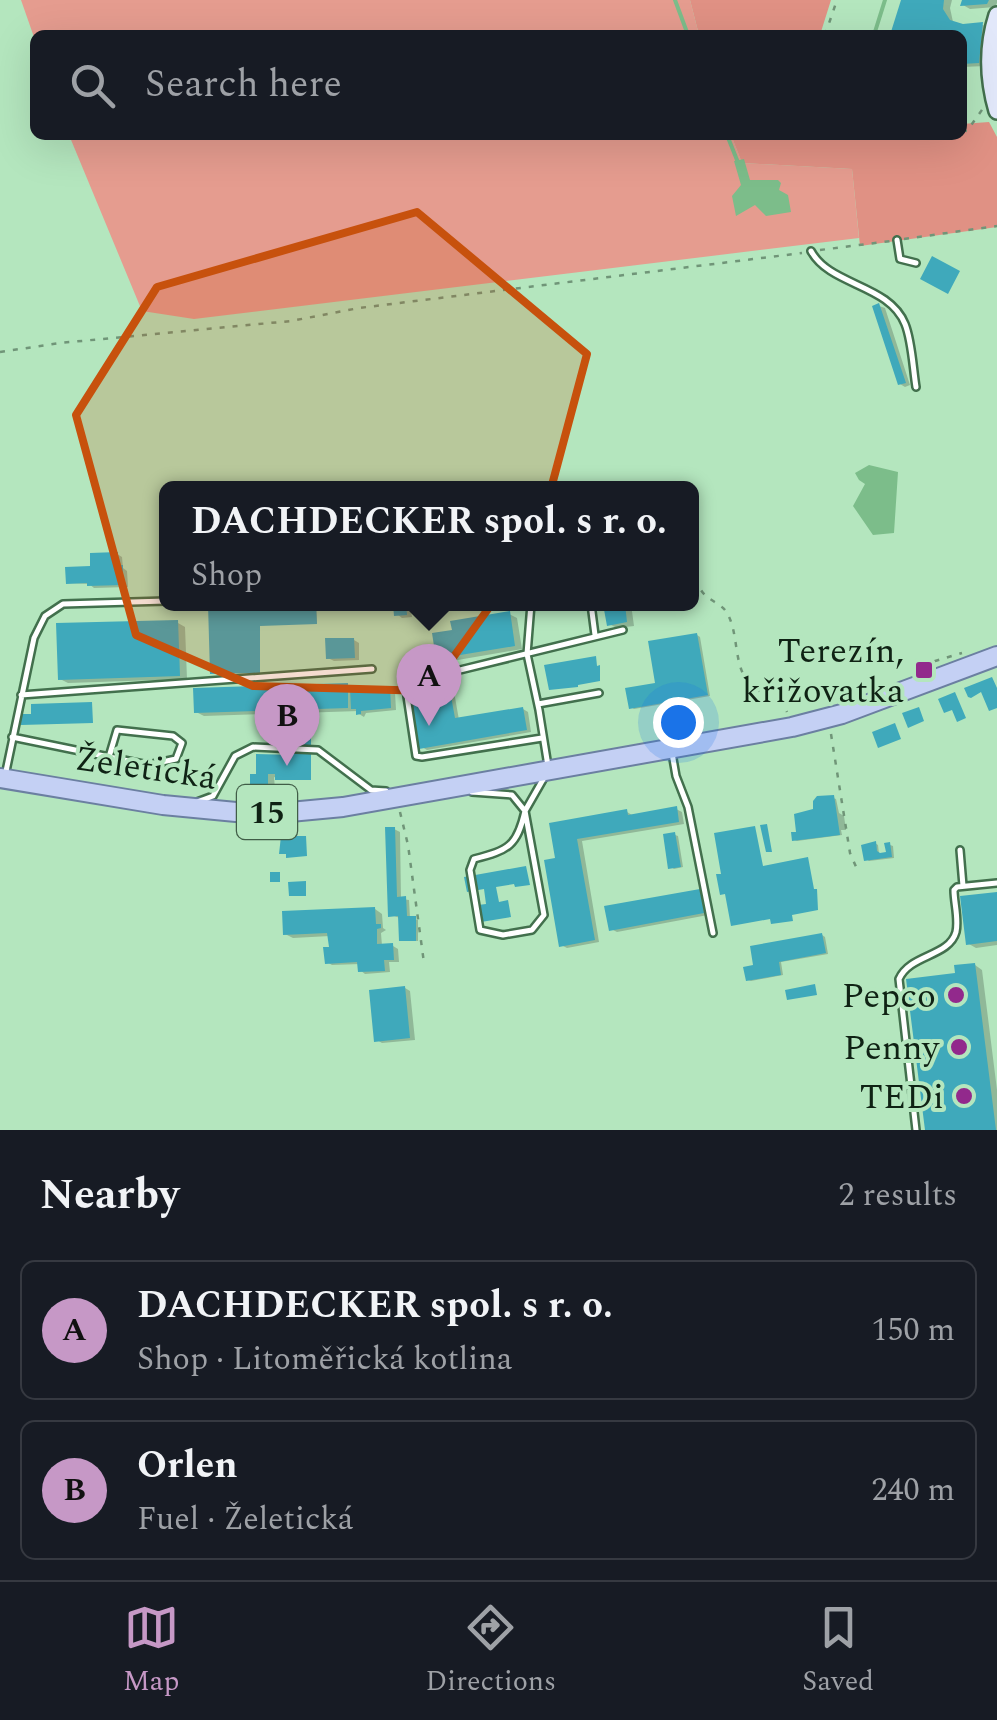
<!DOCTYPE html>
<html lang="en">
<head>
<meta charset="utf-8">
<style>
  :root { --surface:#171b24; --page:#20242c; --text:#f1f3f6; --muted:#9ea1a6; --line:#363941; --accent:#c698c6 }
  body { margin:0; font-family:Spectral,serif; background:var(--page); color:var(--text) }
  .you { position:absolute; left:678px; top:722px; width:35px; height:35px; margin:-25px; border:8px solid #fff; border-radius:50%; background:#1a73e8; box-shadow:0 0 0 15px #1a73e833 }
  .badge { display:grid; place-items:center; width:65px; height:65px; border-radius:50%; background:var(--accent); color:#111; font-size:32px; font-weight:700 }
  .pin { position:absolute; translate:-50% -82px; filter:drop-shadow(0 2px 5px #0008) }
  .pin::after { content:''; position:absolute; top:52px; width:35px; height:30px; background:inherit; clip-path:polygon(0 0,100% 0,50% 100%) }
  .popup { position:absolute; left:159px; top:481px; width:540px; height:130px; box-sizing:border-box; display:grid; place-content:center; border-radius:15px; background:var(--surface); filter:drop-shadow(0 2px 8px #0005); font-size:32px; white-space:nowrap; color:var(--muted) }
  .popup b { font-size:38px; color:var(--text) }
  .popup::after { content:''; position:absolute; left:50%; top:100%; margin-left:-20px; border:20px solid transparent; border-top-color:var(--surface) }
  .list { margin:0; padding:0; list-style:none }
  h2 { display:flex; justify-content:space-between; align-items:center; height:130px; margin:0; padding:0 40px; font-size:42px }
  h2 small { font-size:32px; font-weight:400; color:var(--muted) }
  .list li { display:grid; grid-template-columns:65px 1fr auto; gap:30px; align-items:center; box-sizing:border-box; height:140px; margin:0 20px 20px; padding:0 20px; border:2px solid var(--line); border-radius:15px }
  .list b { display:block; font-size:38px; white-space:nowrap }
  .list p { margin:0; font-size:32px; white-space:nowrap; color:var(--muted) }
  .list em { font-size:32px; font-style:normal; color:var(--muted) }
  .icon { flex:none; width:55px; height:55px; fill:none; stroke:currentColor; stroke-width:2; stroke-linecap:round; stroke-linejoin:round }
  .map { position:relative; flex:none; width:997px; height:1130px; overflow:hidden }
  .search { position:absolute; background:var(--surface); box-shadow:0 10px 40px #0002; left:30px; right:30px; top:30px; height:110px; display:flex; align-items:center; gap:25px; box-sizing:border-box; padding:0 35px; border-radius:15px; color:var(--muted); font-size:38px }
  .sheet { height:450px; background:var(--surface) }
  nav { display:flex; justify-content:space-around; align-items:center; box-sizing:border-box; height:140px; border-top:2px solid var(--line); background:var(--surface); font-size:28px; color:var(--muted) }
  nav a { display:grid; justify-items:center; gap:5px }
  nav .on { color:var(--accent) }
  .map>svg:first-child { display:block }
  .green { fill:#e59c8f }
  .forest { fill:#e09184 }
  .water { fill:#7cbd8a }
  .shadow { fill:#0003 }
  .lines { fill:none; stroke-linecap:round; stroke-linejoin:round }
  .stream { stroke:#7cbd8a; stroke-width:4 }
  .building { fill:#3fa9bb }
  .service-casing { stroke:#42704d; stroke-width:10 }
  .secondary-casing { stroke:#42704d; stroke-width:20 }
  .primary-casing { stroke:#6b7fa1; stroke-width:22 }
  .path { stroke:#709578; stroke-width:2.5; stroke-dasharray:5 8; stroke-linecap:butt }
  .service { stroke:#fff; stroke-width:5 }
  .secondary { stroke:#e2e8fa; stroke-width:15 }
  .primary { stroke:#c4d0f4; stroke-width:18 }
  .marked { fill:#c7510d; fill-opacity:0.2; stroke:#c7510d; stroke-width:8; stroke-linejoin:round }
  .poi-dot { fill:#92298c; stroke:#b4e6be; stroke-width:4 }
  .labels { text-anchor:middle; stroke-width:8; stroke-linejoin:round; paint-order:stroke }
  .shield { fill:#b4e6be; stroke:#405d47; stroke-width:2.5 }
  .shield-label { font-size:32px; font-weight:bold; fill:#0f2214 }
  .poi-label { font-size:35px; fill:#0f2214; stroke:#b4e6be; text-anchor:end }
  .street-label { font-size:35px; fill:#0f2214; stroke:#b4e6be }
</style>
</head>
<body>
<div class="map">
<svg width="997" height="1130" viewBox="0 0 997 1130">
  <rect width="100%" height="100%" fill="#b4e6be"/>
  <path class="green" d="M21,0h669l9,35h-664v5z
    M69,135h662l11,28 110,6 7,69 -665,81 -52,-8z"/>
  <path class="forest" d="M690,0h141l-11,35h-121z
    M989,122l8,15v90l-137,19 -8,-77 -110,-6 -11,-28h231v-11z"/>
  <path class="water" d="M744,159l6,21h28l3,3 -2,7 9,5 3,17 -25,4 -11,-11 -19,11 -4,-20 9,-11 -7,-24z
    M869,465l29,7 -4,61 -21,2 -20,-29 12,-22 -6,-4 -4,-7z"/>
  <path class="shadow" d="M904,0h48l-2,8 3,14 4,3h26l7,4 -4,37 -24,1v-32h-70z
    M964,0h33v3l-2,4 -25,2 -7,-4z
    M879,306l6,2 25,77 -5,2 -5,-3z
    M117,554l5,3 1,11 4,3 1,16 -34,1 -5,-4 -21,-1z
    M211,604h105l1,19 -58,2 1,47 -47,1z
    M396,604h14l2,13 -10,1 -5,-4z
    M606,604h25l3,22 -17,2 -8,-4z
    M509,614l8,4 5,31 -76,13 -7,-5z
    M178,623l7,4 2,52 -119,4 -8,-4z
    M697,635l3,2 10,59 -76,13 -3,-2 27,-22z
    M354,640l5,3v17l-25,1 -6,-3z
    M448,683l5,3 6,34 64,-11 5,3 3,20 -104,18 -5,-3z
    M347,686l8,4 34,-1 6,3 1,18 -30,3 -2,4 -5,-3v-3l-155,5 -8,-4z
    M311,738v41h-33l-4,-2 1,12h-15l-7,-5 -1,-7 44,-19z
    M833,798l3,1 3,14 5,3 2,14h-5l1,5 -45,6 -3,-1 27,-27z
    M676,809l6,3 2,12 -102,17 17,101 -32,6 -6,-3 -3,-85 -6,-35 75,-13 5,3z
    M394,829l6,3 1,67 8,1 1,18 8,2v21l-17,-1 -1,-22 -9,-3z
    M675,835l3,1 5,31 -9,2 -3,-2z
    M875,843l3,2 1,9 9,1 2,-10 3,1 1,12 -25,3 -3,-2z
    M699,891l6,3 3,21 -91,17 -6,-3z
    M997,894v51l-21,3 -7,-4z
    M375,909l7,5 1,14 3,2 -5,3 1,13h11l5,3 1,13h-10l1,10 -25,2 -5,-4v-6l-28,1 -5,-3 4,-13 -1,-13 -37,2 -8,-4z
    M822,935l3,2 3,17 -47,8 2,13 -32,6 -3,-1z
    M975,965l7,5 15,120v40h-70l30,-154z
    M405,988l5,3 5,49 -33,3 -5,-3z"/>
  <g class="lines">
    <path class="stream" d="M675,0l13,35
      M874,35l11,-35
      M962,79h1
      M727,135l10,25"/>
  </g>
  <path class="building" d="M901,0h43l-1,9 7,11 13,4 20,-2 -4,41 -17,1v-29h-72z
    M962,0h27l-2,4 -27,2z
    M932,256l28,15 -12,23 -28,-15z
    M879,303l27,80 -8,2 -26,-79z
    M118,552v13h5v20l-36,1v-3l-21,1 -1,-17 25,-1v-13z
    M208,604h108l1,20 -57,2v47l-50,1z
    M393,604h13l1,11 -13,1z
    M603,604h22l2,18 -20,4z
    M510,611l5,35 -79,13 -4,-26 20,-3 -2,-9z
    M178,620l2,56 -122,4 -2,-57z
    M697,633l11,62 -79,14 -4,-21 30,-5 -7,-42z
    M325,638h29l1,20 -29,1z
    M596,656l1,10 3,-1v16l-22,4v2l-29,3 -5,-25z
    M992,677l5,11v20l-8,3 -8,-19 -10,6 -3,-1 -4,-9z
    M448,680l7,38 68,-11 4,23 -108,19 -10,-62z
    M348,683v25l-154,5 -1,-25z
    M390,686l1,22 -30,3v3l-5,1v-6h-5l-1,-21z
    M955,692l11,26 -9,4 -5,-12 -8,3 -6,-14z
    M92,702l1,21 -72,2v-11h10v-10z
    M919,707l5,14 -16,7 -6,-15z
    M895,723l6,16 -23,9 -6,-16z
    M311,735v45h-36v-6h-7v12h-18v-12h6v-20l37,1v-19z
    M834,795l6,40 -48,6 -1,-9h5l-2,-18 19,-5v-8l4,-5z
    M677,806l2,16 -102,17 18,101 -36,7 -15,-87 11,-2 -6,-35 78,-14 1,6z
    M767,824l5,28h-6l-6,-27z
    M755,826l8,40 45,-9 6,32h3l1,21 -26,5 1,6 -22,3 -1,-5 -39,7 -6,-32 -5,1 -4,-21h5l-7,-41z
    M385,827h10l2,70 9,-1 1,20h9v25h-17l-1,-25 -10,1z
    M675,832l6,35 -13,2 -5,-35z
    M281,836h25l1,20 -21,2v-4h-7z
    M876,841l1,10 3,2 6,-1 -2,-9 6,-1 2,15 -28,4 -3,-16z
    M526,866l4,19 -15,2 -1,-3 -18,3 3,15 9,-2 3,17 -30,5 -3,-17 8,-1 -2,-15 -17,3 -3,-15z
    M270,872h10v10h-10z
    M306,881v15h-17l-1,-14z
    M700,889l4,24 -95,18 -5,-25z
    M997,892v49l-31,4 -6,-49z
    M375,907l1,17h5v4l-4,1v15l16,-1 1,17h-10l1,11 -27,1 -1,-10 -32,2 -2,-17h6l-2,-14 -44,2 -1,-24z
    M822,933l4,20 -47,9 2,13 -35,6 -3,-14 10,-2 -3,-19z
    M975,963l21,167h-71l-19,-151 49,-6 -1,-8z
    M815,984l2,11 -30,5 -2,-10z
    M405,986l5,52 -36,4 -5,-52z"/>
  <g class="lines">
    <g class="service-casing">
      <path id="service" d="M897,240l3,19 16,4
        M811,251c19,35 78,33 94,73 7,17 8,45 11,63
        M531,604l-4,50 12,56 9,56
        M591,604l4,31
        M21,695l351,-26
        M538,704l61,-11
        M12,737l136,28 28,-6 6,-16 -9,-7 -56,-6 -8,27
        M542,738l-120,19 -6,-1 -11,-73 5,-4 50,-9 163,-40
        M672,753l4,23 12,31 25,126
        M5,776l29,-138 11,-22 18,-12 103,-3
        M472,792l40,3 13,16c-8,35 -16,39 -51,48l-4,11 10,60 23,5 29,-5 12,-15 -19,-104 20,-35
        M197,802l16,-6 22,-40 18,-9 65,3 53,40 15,1
        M960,850l3,36
        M916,1130l-17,-151c11,-25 50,-22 57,-47 3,-13 -2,-29 -2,-42l3,-3 40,-4"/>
    </g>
    <g class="secondary-casing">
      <path id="secondary" d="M997,15c-10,31 -9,65 0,96"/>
    </g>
    <g class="primary-casing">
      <path id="primary" d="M0,778l163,27 73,7h54l53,-5 449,-80 50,-13 155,-58"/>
    </g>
    <path class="path" d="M825,35l12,-35
      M962,130l5,1 17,-24
      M904,239l93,-13
      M820,250l71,-9
      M0,352l60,-9 231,-22 68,-13 443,-55
      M692,553c2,15 2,32 14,43 6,5 15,9 19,14 15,20 7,56 25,74 12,12 29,13 37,28
      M926,667l-1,-3 37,-11
      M831,734l19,119 7,16
      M400,812l8,33 16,118"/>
    <use href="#service" class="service"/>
    <use href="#secondary" class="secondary"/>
    <use href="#primary" class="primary"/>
  </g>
  <path class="marked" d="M417,212l170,142 -50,187 -108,150 -176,-5 -117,-51 -60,-220 81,-128z"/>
  <g class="poi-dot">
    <rect x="914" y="660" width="20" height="20" rx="5"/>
    <circle cx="956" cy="995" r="10"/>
    <circle cx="959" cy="1047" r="10"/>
    <circle cx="964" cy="1096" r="10"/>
  </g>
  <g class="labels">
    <rect class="shield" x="237" y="785" width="60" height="54" rx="8"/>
    <g class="shield-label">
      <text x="267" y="823">15</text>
    </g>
    <g class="poi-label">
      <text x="904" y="662">Terezín,<tspan x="904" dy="40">křižovatka</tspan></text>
      <text x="936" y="1007">Pepco</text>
      <text x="939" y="1059">Penny</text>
      <text x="944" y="1108">TEDi</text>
    </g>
    <g class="street-label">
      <text transform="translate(146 767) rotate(8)" y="12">Želetická</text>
    </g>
  </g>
</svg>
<div class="you"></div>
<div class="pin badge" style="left:429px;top:726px">A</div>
<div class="popup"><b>DACHDECKER spol. s r. o.</b>Shop</div>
<div class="pin badge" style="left:287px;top:766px">B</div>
<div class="search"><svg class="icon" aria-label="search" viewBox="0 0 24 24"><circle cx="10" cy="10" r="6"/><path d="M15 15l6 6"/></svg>Search here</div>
</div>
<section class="sheet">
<h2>Nearby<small>2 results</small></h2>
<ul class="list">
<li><span class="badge">A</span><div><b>DACHDECKER spol. s r. o.</b><p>Shop · Litoměřická kotlina</p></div><em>150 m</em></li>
<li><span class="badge">B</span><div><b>Orlen</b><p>Fuel · Želetická</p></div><em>240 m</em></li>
</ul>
</section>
<nav>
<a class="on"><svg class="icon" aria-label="map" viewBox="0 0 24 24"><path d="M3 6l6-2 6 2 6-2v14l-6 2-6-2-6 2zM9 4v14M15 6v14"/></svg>Map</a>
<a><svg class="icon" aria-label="directions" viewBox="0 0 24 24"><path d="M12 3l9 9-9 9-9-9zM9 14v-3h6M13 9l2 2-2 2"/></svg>Directions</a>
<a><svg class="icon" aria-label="saved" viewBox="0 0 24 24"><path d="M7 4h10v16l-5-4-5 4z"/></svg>Saved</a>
</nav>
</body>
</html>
